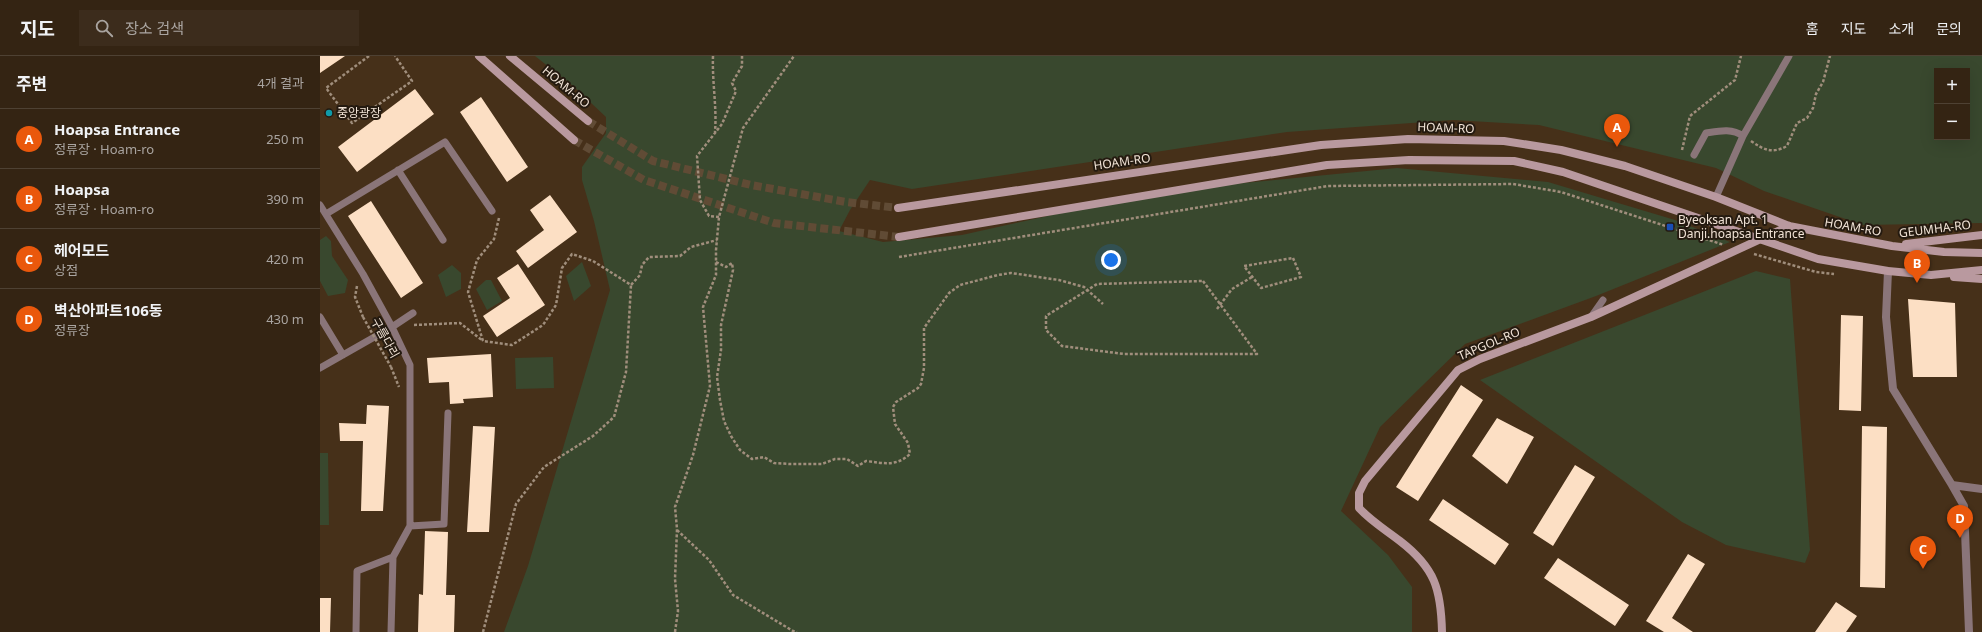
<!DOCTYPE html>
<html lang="ko">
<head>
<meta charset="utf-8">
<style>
  :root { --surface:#342413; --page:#3c2c1c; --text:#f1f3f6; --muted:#a9a4a0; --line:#4e4133; --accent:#ea580c }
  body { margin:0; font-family:"Noto Sans","Noto Sans KR",sans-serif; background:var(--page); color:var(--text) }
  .controls { position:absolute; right:12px; top:12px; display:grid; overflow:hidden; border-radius:0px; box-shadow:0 4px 16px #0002 }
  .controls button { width:36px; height:36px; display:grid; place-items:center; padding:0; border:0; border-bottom:1px solid var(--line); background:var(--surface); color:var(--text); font:20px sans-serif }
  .you { position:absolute; left:791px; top:204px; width:14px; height:14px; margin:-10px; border:3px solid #fff; border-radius:50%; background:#1a73e8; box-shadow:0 0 0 6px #1a73e833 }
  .badge { display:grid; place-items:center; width:26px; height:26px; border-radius:50%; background:var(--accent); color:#fff; font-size:13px; font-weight:700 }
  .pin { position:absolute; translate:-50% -33px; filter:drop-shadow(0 1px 2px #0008) }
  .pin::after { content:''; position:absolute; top:21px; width:14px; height:12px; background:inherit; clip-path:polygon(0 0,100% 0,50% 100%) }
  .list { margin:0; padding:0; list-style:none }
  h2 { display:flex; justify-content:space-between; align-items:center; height:52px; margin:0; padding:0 16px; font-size:17px }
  h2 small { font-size:13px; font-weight:400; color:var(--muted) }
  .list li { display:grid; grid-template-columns:26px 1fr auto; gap:12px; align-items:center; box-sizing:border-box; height:60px; padding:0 16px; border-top:1px solid var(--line) }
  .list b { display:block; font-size:15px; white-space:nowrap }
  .list p { margin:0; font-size:13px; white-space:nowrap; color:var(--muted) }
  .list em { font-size:13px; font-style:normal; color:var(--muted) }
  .icon { flex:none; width:22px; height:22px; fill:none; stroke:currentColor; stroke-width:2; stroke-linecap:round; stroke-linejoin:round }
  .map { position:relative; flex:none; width:1662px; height:576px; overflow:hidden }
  header { display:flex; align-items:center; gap:24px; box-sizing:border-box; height:56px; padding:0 20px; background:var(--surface); border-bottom:1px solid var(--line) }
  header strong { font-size:19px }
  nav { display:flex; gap:22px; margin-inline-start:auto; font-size:14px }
  .search { width:280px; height:36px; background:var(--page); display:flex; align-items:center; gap:10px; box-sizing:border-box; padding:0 14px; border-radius:0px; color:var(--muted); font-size:15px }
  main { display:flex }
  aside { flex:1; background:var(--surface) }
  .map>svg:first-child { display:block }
  .green { fill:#39482e; fill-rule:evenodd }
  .building { fill:#fcdfc4 }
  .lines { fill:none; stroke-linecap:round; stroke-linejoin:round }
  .secondary-tunnel { stroke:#604b35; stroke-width:8; stroke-dasharray:8 4; stroke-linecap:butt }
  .path { stroke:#a08e7c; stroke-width:2.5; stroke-dasharray:3 2; stroke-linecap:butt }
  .lane { stroke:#8a7579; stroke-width:7 }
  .street { stroke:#8a7579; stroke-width:8 }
  .secondary { stroke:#b9999f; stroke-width:8 }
  .path-bridge { stroke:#a08e7c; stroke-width:2.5; stroke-dasharray:3 2; stroke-linecap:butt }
  .culture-dot { fill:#0f9aa8; stroke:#241a10; stroke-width:1.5 }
  .transit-dot { fill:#1a4fb4; stroke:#241a10; stroke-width:1.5 }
  .labels { text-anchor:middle; stroke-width:4; stroke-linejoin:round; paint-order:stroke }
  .street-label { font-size:12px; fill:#f1e3d6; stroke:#241a10 }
  .poi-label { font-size:12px; fill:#f1e3d6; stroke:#241a10; text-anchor:start }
</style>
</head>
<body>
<header>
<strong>지도</strong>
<div class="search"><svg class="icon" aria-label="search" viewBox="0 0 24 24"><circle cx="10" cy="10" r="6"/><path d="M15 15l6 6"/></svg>장소 검색</div>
<nav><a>홈</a><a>지도</a><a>소개</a><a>문의</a></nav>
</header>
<main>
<aside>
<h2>주변<small>4개 결과</small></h2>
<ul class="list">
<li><span class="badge">A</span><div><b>Hoapsa Entrance</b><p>정류장 · Hoam-ro</p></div><em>250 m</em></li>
<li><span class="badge">B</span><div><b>Hoapsa</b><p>정류장 · Hoam-ro</p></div><em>390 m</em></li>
<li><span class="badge">C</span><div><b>헤어모드</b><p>상점</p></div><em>420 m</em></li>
<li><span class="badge">D</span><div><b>벽산아파트106동</b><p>정류장</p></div><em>430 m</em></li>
</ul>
</aside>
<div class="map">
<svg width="1662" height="576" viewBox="0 0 1662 576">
  <rect width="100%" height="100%" fill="#463019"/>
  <path class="green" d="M215,0h1447v167l-119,2 -99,-34 -48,-23 -177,-43 -86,-5 -166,12 -375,57 -42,-9 -20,30 -11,21 44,11 79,-7 117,-26 134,-23 184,-18 151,14 127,38 55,22 -134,54 -131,48 -85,83 -39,84 47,44 24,32v45h-908l24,-66 82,-276 -16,-69 -12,-41v-13l24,-34v-16l-33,-31zM1617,15h30v66h-30z
    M6,180l5,5 1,15 16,24 -3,13 -17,3 -8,-15v-41z
    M262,206l9,24 -17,15 -8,-25z
    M132,209l9,8v16l-15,8 -8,-22z
    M1436,215l34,8 20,271 -5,13 -79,-18 -44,-23 -202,-142z
    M166,224h5l11,21 -15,9 -11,-21z
    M233,301l1,31 -38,1 -1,-31z
    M0,397h8l1,72h-9z"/>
  <path class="building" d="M0,0h25l-25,17z
    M95,33l19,25 -77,58 -19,-25z
    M161,41l47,70 -21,15 -47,-70z
    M230,139l27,37 -49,36 -12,-17 28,-21 -14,-20z
    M51,145l52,82 -22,15 -53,-82z
    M198,208l27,41 -48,32 -14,-21 27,-18 -13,-20z
    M1588,243l47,4 2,74h-44z
    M1521,259l22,1 -2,95 -22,-1z
    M171,298l2,43 -30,2 1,4 -14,1 -1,-22 -20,1 -2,-25z
    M1141,329l22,15 -65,101 -22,-14z
    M47,349l22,1 -6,105h-22l2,-70h-23l-1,-18 27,1z
    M1177,362l37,19 -27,47 -35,-28z
    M153,370l22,1 -6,105h-22z
    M1542,370l25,1 -2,161 -25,-1z
    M1255,409l20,12 -42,69 -20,-13z
    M1123,443l66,45 -14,21 -66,-45z
    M105,475l23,1 -2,63h9l-1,37h-36l1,-38 4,1z
    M1368,498l17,10 -33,54 21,14h-29l-18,-11z
    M1238,502l71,47 -14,21 -71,-48z
    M0,542h11l-1,34h-10z
    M1516,546l21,14 -11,16h-31z"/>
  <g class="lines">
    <path class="secondary-tunnel" d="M268,65l65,40 98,24 95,17 52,6
      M254,84l70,40 130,43 125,14"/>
    <path class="path" d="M49,0l-43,32 26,35 60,-42 -17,-25
      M393,0c-1,26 4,51 2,76
      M1431,85c13,9 21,13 36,5l10,-23 10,-5 6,-10 3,-14 7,-12 7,-26
      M1362,94l8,-34 45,-36 6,-24
      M399,161l-10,-1 -9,-16 -3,-44 25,-32 14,-33 -4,-8 10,-17v-10
      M179,162l-5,21 -17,21 -9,32 15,49 29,4 31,-20 13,-20 6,-37 10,-14 21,7 38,24 9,-10 2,-10 7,-8 31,-1 11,-9 26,-7
      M1434,198l62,18 18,2
      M579,201l429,-71 185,-2 48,8 163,53
      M973,202l8,19 -40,11 -17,-22z
      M396,206l10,5 6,-4 1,7 -12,55v25l-4,27 3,23 4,21 7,15 9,14 12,9 12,-2 10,6 16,1h32l13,-5h12l11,7 8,-5c17,2 30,6 44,-7l-2,-11 -13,-19 -2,-17 3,-5 22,-14 3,-4 3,-16v-40l25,-35 11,-8 38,-10 13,-2 48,7 25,7 19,17
      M883,225l54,73h-133l-62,-8 -16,-16v-14l51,-32z
      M37,230l-2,11 8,20
      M897,253l15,-20 20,-12
      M94,269l46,-2 23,18
      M71,311l8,20
      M357,474l32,30 24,35 60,36 4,1
      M163,576l33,-128 28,-37 49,-31 21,-19 12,-45 5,-87
      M355,576l3,-21 -3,-32 2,-50 -2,-22 18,-52 17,-69 -7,-79 13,-32v-25l3,-33 24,-89 51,-72"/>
    <path class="lane" d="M1423,80l46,-80
      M1374,99l12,-22c13,-2 26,-5 37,3l-27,61
      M78,114l45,70
      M0,149l43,69 29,53 -72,41
      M6,158l119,-72 47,69
      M0,261l23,38
      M1271,261l12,-17
      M90,470l34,-2 4,-111
      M36,576l1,-61 36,-14
      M71,576l2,-75 17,-31v-161l-18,-38 21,-14"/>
    <path class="street" d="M1568,215l-2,46 7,72 59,96
      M1649,576l-5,-126 -12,-21 30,4"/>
    <path class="secondary" d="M159,0l95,84
      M190,0l78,65
      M578,152l423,-63 87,-6 96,2 57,9 64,16 91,31 73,29 103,20 52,6 38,1
      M579,181l428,-72 82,-5 105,1 49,11 255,87 70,12 43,4 51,-5
      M1586,188l76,-9
      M1634,221l28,2
      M1122,576c-1,-43 -7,-64 -42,-91 -14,-11 -28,-19 -41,-33v-15l6,-12 93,-111 22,-11 111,-42 198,-91"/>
    <path class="path-bridge" d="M43,261l28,50"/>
  </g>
  <circle class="culture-dot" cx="9" cy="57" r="4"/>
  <rect class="transit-dot" x="1346" y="167" width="8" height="8" rx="2"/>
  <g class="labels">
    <g class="street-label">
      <text transform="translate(246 31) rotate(40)" y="4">HOAM-RO</text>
      <text transform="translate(1126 72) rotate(2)" y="4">HOAM-RO</text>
      <text transform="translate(802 106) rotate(-8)" y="4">HOAM-RO</text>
      <text transform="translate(1533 171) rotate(10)" y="4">HOAM-RO</text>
      <text transform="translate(1615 173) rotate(-7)" y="4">GEUMHA-RO</text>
      <text transform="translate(65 282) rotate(61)" y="4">구름다리</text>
      <text transform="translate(1169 288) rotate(-23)" y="4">TAPGOL-RO</text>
    </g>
    <g class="poi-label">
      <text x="17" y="61">중앙광장</text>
      <text x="1358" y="168">Byeoksan Apt. 1<tspan x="1358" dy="14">Danji.hoapsa Entrance</tspan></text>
    </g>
  </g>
</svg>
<div class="controls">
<button>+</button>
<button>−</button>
</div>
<div class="you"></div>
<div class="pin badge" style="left:1297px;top:91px">A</div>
<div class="pin badge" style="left:1597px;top:227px">B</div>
<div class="pin badge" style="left:1603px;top:513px">C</div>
<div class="pin badge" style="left:1640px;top:482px">D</div>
</div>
</main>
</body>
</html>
